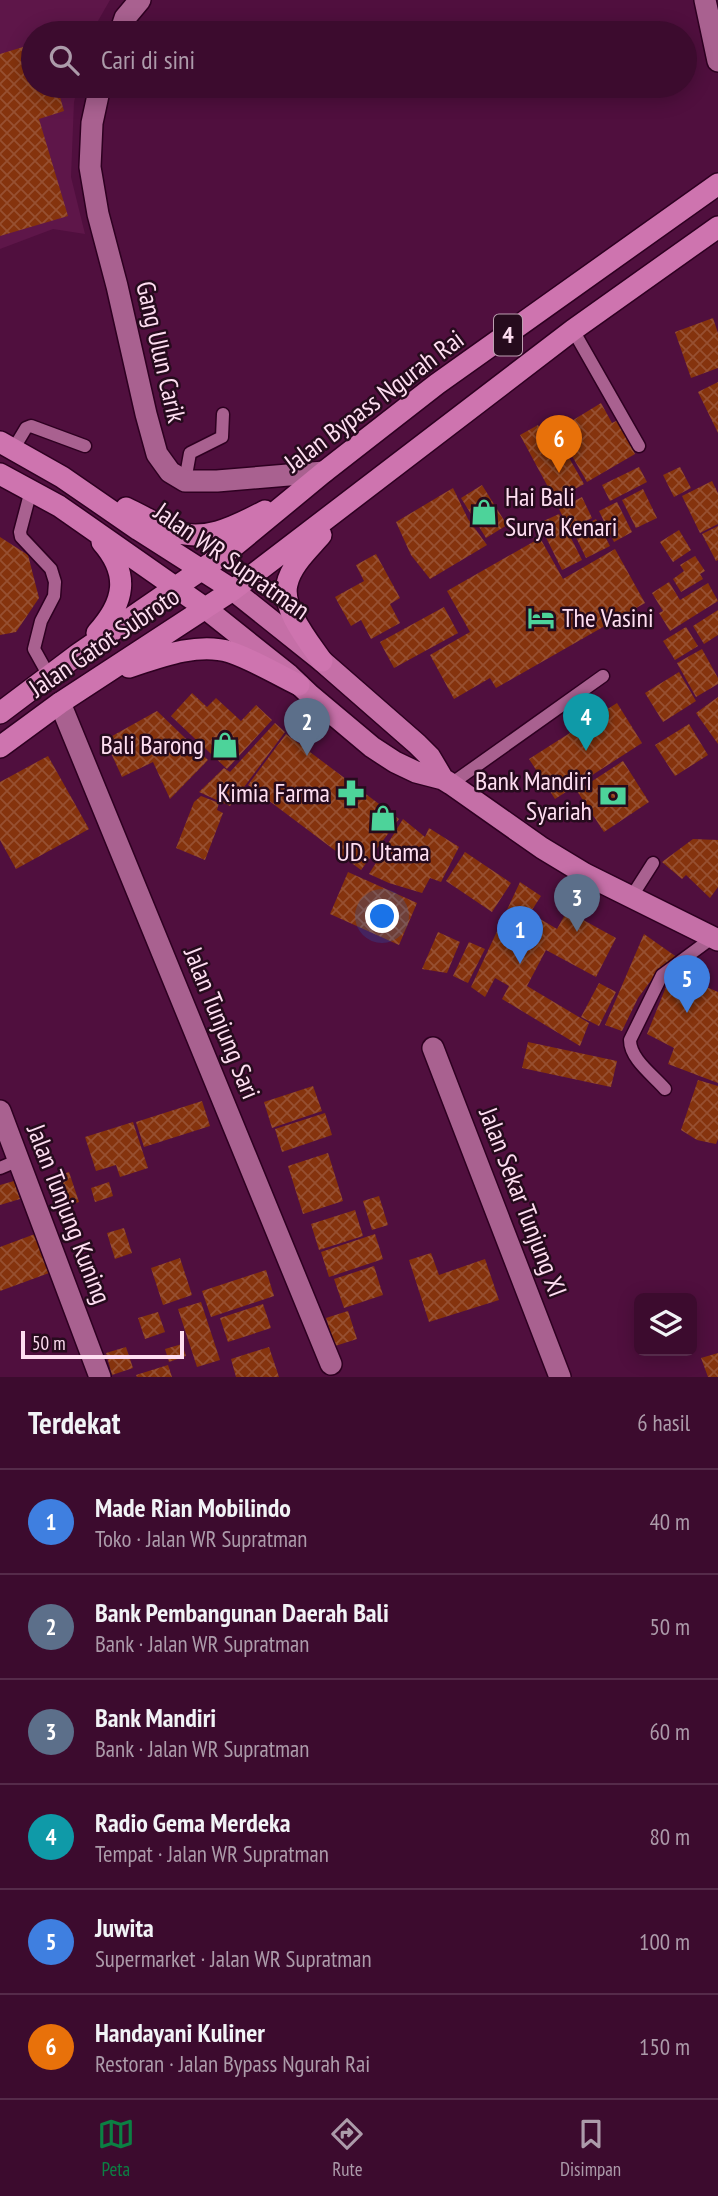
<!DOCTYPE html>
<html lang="id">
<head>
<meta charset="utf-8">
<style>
  :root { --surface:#3c0b2e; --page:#431436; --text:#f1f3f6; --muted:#ac9baa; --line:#552b4a; --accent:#0b8043 }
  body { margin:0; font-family:"PT Sans Narrow",sans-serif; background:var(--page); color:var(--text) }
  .controls { position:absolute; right:21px; bottom:21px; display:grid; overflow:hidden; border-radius:10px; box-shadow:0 4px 18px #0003 }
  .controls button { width:63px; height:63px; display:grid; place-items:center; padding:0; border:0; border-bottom:2px solid var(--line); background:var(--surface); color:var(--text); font:35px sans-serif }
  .scale { position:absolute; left:21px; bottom:18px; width:163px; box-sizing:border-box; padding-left:7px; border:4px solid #fedef1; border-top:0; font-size:19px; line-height:24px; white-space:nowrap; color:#fedef1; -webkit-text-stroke:5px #260b1d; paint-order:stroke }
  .you { position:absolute; left:383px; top:917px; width:24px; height:24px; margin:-18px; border:5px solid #fff; border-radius:50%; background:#1a73e8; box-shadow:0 0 0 10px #1a73e833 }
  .badge { display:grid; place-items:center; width:46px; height:46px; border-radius:50%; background:var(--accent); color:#fff; font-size:23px; font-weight:700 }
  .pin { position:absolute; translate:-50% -58px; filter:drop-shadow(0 2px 4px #0008) }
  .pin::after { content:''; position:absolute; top:37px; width:24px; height:21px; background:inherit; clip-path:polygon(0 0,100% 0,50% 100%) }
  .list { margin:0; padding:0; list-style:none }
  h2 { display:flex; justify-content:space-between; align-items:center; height:91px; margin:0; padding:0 28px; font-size:30px }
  h2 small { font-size:23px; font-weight:400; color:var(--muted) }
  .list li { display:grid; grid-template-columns:46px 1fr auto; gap:21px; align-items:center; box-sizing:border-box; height:105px; padding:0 28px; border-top:2px solid var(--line) }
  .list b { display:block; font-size:26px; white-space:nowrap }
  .list p { margin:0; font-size:23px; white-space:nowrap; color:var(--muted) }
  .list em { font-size:23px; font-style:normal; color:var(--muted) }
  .icon { flex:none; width:38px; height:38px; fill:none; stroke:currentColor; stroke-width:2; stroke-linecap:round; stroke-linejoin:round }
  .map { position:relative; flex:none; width:718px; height:1377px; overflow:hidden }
  .search { position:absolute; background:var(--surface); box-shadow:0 4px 18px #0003; left:21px; right:21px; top:21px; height:77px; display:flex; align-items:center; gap:18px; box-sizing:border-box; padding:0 24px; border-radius:38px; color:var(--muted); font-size:26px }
  .sheet { height:721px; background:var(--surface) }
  nav { display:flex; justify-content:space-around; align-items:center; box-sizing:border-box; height:98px; border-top:2px solid var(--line); background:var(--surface); font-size:19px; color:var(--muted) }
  nav a { display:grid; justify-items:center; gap:4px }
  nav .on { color:var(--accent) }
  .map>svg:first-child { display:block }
  .built { fill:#5e1649 }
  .building { fill:url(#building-cross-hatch) }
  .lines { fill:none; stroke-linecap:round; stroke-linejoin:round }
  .service-casing { stroke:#2e0021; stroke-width:15 }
  .minor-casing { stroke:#2e0021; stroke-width:24 }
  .primary-casing { stroke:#2e0021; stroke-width:24 }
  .trunk-casing { stroke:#2e0021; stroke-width:24 }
  .service { stroke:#a96190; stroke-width:12 }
  .minor { stroke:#a96190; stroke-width:21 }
  .primary { stroke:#c56fa7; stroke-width:21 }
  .trunk { stroke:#ce74af; stroke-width:21 }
  .labels { text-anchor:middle; stroke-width:5; stroke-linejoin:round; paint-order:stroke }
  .shield { fill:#260b1d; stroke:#bd9fb1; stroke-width:2 }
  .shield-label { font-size:24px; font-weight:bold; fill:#fedef1 }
  .street-label { font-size:26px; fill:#fedef1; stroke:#260b1d }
  .poi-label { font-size:26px; fill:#fedef1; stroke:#260b1d; text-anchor:end }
</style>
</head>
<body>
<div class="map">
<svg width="718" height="1377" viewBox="0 0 718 1377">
  <defs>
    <pattern id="building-cross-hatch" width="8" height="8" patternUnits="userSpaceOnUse" patternTransform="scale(1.75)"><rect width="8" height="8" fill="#85330d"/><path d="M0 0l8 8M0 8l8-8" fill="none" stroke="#975031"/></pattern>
  </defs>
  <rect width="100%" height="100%" fill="#500f3e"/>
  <path class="built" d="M0,0h110l-19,33h-58v53h45l-4,16 -3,75 14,57 -32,-5 -53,20z"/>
  <path class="building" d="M33,44v42h24l7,25 -25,8 29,97 -68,20v-182z
    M713,318l5,15v35l-27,10 -16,-46z
    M718,382v51l-20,-41z
    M601,403l11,20 6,-3 17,34 -48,28 -30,-52z
    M538,425l21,37 9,-6 16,28 -29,16 -35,-65z
    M639,467l8,15 -37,19 -8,-16z
    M680,467l11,21 -17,9 -11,-22z
    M712,481l6,12v31l-18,9 -18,-37z
    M482,485l25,40 -21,13 -25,-40z
    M453,488l15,31 19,26 -57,34 -19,-24 -15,-33z
    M643,489l14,29 -21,10 -14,-28z
    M582,497l10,21 -23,11 -10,-20z
    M617,502l15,30 -18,10 -15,-31z
    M559,514l23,46 -20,10 -23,-47z
    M596,519l14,27 -24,12 -13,-27z
    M718,526v34l-2,1 -14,-27z
    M679,530l12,20 -18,12 -13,-20z
    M0,537l28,18 11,43 -23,34 -16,3z
    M540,538l23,41 52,-30 30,54 -149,85 -6,-10 -36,21 -24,-44 40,-23 -23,-41z
    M376,554l24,44 -10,6 10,19 -29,16 -10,-19 -10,6 -16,-29 29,-16 -8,-16z
    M695,556l10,15 -5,3 3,5 -22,13 -8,-13 11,-8 -4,-6z
    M669,582l11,18 28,-17 10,18 -48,30 -11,-18 4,-2 -11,-18z
    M444,607l14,26 -64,35 -14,-26z
    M718,610v25l-14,9 -11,-18z
    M686,627l12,19 -23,14 -12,-19z
    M702,649l16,29v6l-22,13 -19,-34z
    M679,672l17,29 -33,21 -18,-29z
    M192,693l15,14 9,-9 25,23 15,-16 16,15 -45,49 -56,-53z
    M718,697v47l-22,-31z
    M617,703l25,40 -87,56 -26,-40z
    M157,711l51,49 -38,39 -17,-37 -31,15 -17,-37z
    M275,723l10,9 -55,74 -31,-14 25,-24 6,4z
    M689,724l19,31 -33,21 -20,-31z
    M286,734l113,85 -38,51 -113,-85z
    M48,756l41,73 -73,40 -16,-29v-58z
    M623,761l26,41 -45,30 -27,-41z
    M201,796l18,7 -2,7 6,3 -18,47 -29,-12 18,-46z
    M403,819l22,18 4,-9 30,19 -18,35 -11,-4 -8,15 -33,-10 -20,-9z
    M693,839l25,1v47l-8,11 -24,-23 -4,4 -20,-17z
    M465,852l46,31 -19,29 -46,-31z
    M348,872l69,31 -18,42 -69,-31z
    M520,882l21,14 -11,17 27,16 10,-18 49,27 -20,39 -50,-27 -19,36 62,37 -9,23 -78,-47 7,-13 -14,-8 -10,19 -14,-10z
    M438,932l22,10 -13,31 -25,-4z
    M644,934l34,24 -29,25 -11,15 -16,33 -17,-6z
    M469,942l16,7 -17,34 -15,-7z
    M672,972l46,20v91l-50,-19 6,-16 -27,-14z
    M599,983l17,9 -17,34 -18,-9z
    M528,1042l89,19 -6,26 -89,-19z
    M698,1080l20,6v53l-2,5 -19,-4 -16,-10z
    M313,1086l9,25 -50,17 -8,-26z
    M202,1101l8,25 -66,21 -8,-25z
    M325,1113l7,22 -50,17 -7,-23z
    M133,1122l15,46 -28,9 -4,-12 -20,6 -11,-34z
    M328,1153l15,48 -40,13 -15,-48z
    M69,1172l10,30 -23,8 -10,-30z
    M14,1181l6,18 -20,6v-20z
    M109,1182l4,14 -18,6 -4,-14z
    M379,1196l9,29 -16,5 -9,-29z
    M355,1210l8,26 -44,14 -8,-26z
    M124,1228l8,25 -17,6 -8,-26z
    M35,1234l14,39 -49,18v-44z
    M375,1234l8,25 -54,18 -8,-25z
    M431,1253l8,22 46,-16 14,41 -70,22 -20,-62z
    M180,1258l12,37 -29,10 -12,-37z
    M374,1266l9,29 -39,13 -10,-29z
    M266,1270l8,26 -63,21 -9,-26z
    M201,1302l19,58 -23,7 -19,-58z
    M263,1304l8,24 -43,14 -8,-24z
    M348,1311l9,28 -22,7 -9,-28z
    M158,1312l7,20 -20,7 -7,-21z
    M182,1344l4,12 -17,6 -4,-13z
    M126,1347l7,21 -21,7 -6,-22z
    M269,1347l10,30h-43l-5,-18z
    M718,1353v24h-10l-7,-19z
    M168,1365l4,12h-35l-1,-2z"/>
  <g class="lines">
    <g class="service-casing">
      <path id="service" d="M573,330l66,116
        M14,448l12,-20 5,-2 54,20
        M185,481l5,-28 32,-16 1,-23
        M31,490l-11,42 1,5 30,32 4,13 -1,14 -13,25 -7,28 15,27
        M451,784l152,-108
        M632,896l21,-33
        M665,1089c-12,-14 -35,-30 -35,-49l32,-65 50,-37
        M0,1168l19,-8"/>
    </g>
    <g class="minor-casing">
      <path id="minor" d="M705,0l13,61
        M120,33l5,-15 15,-18
        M100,86l-8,37 -2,44 8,47 19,72 29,128 11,40 13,18 15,9h32l107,-9
        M60,703l271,661
        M433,1048l127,329
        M0,1111l100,266"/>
    </g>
    <g class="primary-casing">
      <path id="primary" d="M233,590l89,71 95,83 13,13 13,22
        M205,608l84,67 21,20 62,52 23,15 21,10 27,7 8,5 91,64 43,26 133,66"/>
    </g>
    <g class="trunk-casing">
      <path id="trunk" d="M0,442l62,35 77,53 94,60
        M0,474l59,32 146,102
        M126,508c15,7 30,16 45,22 32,14 65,-4 94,-19
        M321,535c-12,14 -30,30 -34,49 -6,24 22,58 35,77
        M97,633c28,-31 33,-59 5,-91
        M129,667c30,-10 69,-25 101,-15 24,8 46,22 69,33
        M0,713l77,-58 150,-103 97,-80 113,-88 281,-200
        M0,747l60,-44 173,-113 340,-260 145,-103"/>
    </g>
    <use href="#service" class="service"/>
    <use href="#minor" class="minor"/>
    <use href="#primary" class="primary"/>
    <use href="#trunk" class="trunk"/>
  </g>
  <defs>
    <g id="shop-bare" transform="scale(2.1)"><path d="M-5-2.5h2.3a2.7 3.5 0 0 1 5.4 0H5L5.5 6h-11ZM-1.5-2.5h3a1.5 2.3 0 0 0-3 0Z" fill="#4dd39a" stroke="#260b1d" stroke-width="2.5" paint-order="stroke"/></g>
    <g id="hotel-bare" transform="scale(2.1)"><path d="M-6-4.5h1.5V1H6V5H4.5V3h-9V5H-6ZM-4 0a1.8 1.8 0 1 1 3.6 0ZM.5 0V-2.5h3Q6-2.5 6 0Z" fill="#4dd39a" stroke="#260b1d" stroke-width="2.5" paint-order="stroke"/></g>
    <g id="pharmacy-bare" transform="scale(2.1)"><path d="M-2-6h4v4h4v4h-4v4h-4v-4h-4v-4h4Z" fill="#4dd39a" stroke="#260b1d" stroke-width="2.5" paint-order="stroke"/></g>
    <g id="bank-bare" transform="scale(2.1)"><path d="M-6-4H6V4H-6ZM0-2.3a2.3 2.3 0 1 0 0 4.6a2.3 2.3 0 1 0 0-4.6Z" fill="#4dd39a" stroke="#260b1d" stroke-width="2.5" paint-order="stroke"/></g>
  </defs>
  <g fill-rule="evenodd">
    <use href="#shop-bare" x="484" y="512"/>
    <use href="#hotel-bare" x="541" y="618"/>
    <use href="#shop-bare" x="225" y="745"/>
    <use href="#pharmacy-bare" x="351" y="793"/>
    <use href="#bank-bare" x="613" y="796"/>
    <use href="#shop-bare" x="383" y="818"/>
  </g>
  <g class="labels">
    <rect class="shield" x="494" y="314.5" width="28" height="41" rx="5"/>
    <g class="shield-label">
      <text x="508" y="343">4</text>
    </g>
    <g class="street-label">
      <text transform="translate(161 352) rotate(77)" y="9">Gang Ulun Carik</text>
      <text transform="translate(374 401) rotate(-37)" y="9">Jalan Bypass Ngurah Rai</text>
      <text transform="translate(232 561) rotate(35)" y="9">Jalan WR Supratman</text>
      <text transform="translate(104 642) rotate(-34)" y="9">Jalan Gatot Subroto</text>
      <text transform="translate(222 1023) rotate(68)" y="9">Jalan Tunjung Sari</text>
      <text transform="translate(523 1202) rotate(69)" y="9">Jalan Sekar Tunjung XI</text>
      <text transform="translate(69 1214) rotate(69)" y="9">Jalan Tunjung Kuning</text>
    </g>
    <g class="poi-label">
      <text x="505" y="506" text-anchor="start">Hai Bali<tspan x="505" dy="30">Surya Kenari</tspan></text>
      <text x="562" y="627" text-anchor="start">The Vasini</text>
      <text x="204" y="754">Bali Barong</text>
      <text x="592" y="790">Bank Mandiri<tspan x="592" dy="30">Syariah</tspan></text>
      <text x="330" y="802">Kimia Farma</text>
      <text x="383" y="861" text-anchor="middle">UD. Utama</text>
    </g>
  </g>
</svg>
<div class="controls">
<button><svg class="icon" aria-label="layers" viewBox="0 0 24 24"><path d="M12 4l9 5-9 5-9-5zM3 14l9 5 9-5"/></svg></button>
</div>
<div class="scale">50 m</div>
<div class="you"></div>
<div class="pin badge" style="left:520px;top:964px;background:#3f7fe0">1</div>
<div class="pin badge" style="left:307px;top:756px;background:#5c6f8a">2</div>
<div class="pin badge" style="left:577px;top:932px;background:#5c6f8a">3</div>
<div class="pin badge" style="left:586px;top:751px;background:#0f9aa8">4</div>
<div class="pin badge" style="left:687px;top:1013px;background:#3f7fe0">5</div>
<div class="pin badge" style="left:559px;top:473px;background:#e8710a">6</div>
<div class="search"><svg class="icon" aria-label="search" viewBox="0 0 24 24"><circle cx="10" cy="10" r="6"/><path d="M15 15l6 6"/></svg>Cari di sini</div>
</div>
<section class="sheet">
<h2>Terdekat<small>6 hasil</small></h2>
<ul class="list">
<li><span class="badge" style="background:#3f7fe0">1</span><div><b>Made Rian Mobilindo</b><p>Toko · Jalan WR Supratman</p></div><em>40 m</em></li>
<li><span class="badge" style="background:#5c6f8a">2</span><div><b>Bank Pembangunan Daerah Bali</b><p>Bank · Jalan WR Supratman</p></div><em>50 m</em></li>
<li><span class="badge" style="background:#5c6f8a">3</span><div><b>Bank Mandiri</b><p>Bank · Jalan WR Supratman</p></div><em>60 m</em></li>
<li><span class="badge" style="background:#0f9aa8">4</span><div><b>Radio Gema Merdeka</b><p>Tempat · Jalan WR Supratman</p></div><em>80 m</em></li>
<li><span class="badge" style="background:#3f7fe0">5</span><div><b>Juwita</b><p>Supermarket · Jalan WR Supratman</p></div><em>100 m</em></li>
<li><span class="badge" style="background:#e8710a">6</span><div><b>Handayani Kuliner</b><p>Restoran · Jalan Bypass Ngurah Rai</p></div><em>150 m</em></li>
</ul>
</section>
<nav>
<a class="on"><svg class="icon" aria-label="map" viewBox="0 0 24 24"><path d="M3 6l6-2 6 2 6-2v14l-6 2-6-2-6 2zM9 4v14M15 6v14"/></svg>Peta</a>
<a><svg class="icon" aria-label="directions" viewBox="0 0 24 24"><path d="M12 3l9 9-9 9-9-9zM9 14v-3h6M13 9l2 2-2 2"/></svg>Rute</a>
<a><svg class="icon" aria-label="saved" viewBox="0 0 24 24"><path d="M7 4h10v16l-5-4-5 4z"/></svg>Disimpan</a>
</nav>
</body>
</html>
